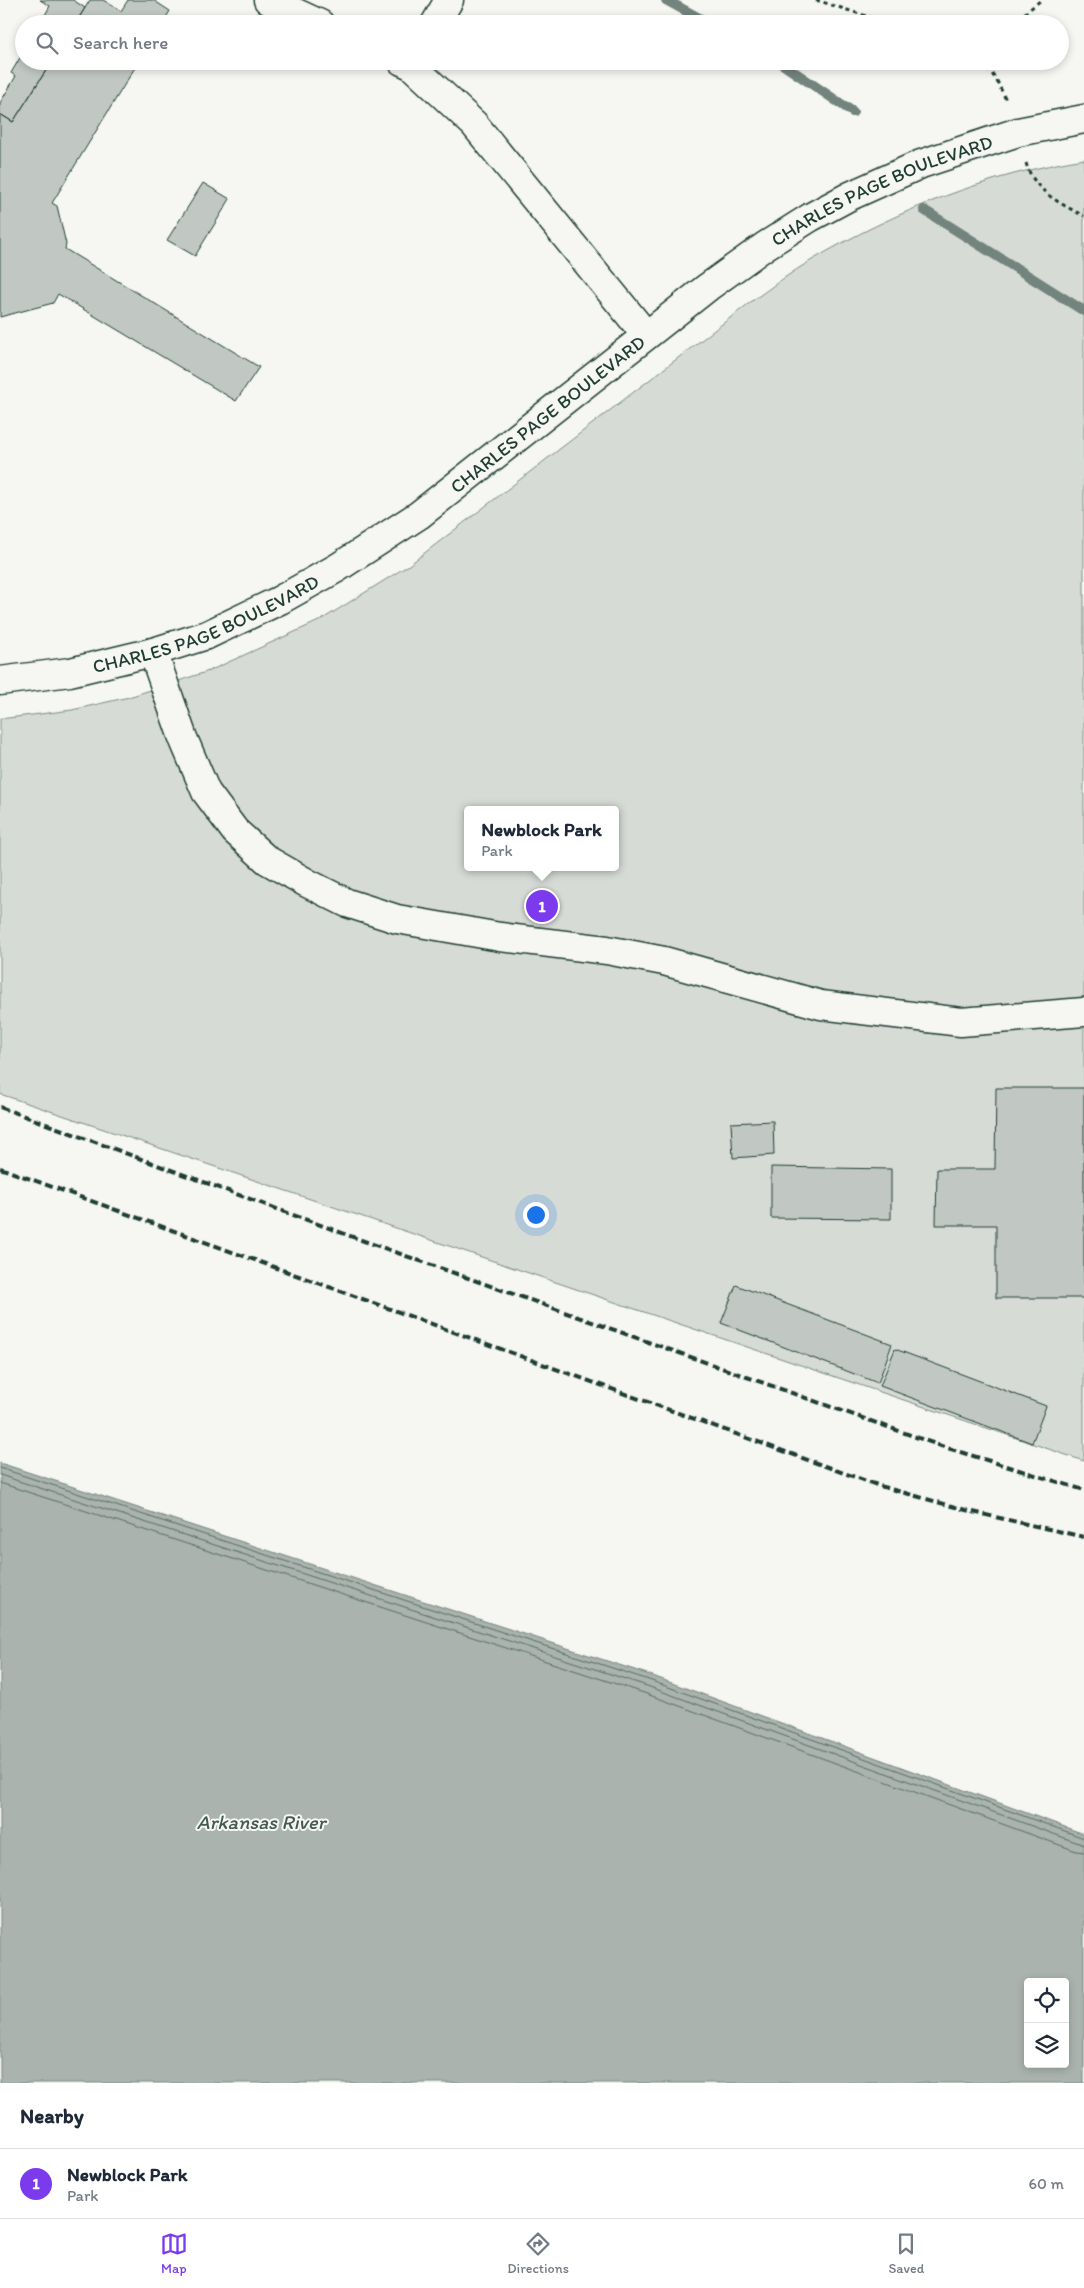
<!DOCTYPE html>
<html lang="en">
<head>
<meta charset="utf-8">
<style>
  :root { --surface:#fff; --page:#f6f6f7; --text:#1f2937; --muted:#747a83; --line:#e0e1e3; --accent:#7c3aed }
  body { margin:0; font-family:Itim,sans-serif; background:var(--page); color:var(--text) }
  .controls { position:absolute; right:15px; bottom:15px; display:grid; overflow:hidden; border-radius:5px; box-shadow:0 2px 8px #0003 }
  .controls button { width:45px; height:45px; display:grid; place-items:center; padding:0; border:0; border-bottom:1px solid var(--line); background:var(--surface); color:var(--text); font:25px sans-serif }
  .you { position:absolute; left:535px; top:1214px; width:18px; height:18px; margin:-12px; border:4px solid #fff; border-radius:50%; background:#1a73e8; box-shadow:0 0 0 8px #1a73e833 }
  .badge { display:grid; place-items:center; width:32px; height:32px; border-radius:50%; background:var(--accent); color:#fff; font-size:16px; font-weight:700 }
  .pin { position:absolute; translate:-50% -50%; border:2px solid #fff; box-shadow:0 1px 5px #0006 }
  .popup { position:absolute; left:464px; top:806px; width:155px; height:65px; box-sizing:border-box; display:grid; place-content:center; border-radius:5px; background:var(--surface); filter:drop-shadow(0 1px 4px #0005); font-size:16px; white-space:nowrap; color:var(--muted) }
  .popup b { font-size:19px; color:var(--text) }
  .popup::after { content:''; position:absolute; left:50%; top:100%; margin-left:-10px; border:10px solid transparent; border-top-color:var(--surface) }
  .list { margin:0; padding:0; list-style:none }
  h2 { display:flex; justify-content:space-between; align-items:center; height:65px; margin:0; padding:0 20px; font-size:21px }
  h2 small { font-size:16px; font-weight:400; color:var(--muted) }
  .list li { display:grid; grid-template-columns:32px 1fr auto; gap:15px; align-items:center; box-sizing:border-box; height:70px; padding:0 20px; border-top:1px solid var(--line) }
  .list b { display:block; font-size:19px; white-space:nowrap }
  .list p { margin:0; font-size:16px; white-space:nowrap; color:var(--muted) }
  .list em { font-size:16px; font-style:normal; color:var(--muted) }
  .icon { flex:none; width:28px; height:28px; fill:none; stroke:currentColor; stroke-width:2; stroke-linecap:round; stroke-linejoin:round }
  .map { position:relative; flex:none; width:1084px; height:2083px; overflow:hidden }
  .search { position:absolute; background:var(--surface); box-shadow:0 2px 8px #0003; left:15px; right:15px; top:15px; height:55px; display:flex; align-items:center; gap:12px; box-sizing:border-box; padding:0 18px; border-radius:28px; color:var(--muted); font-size:19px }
  .sheet { height:135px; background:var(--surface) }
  nav { display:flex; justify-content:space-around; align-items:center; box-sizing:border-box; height:70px; border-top:1px solid var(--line); background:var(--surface); font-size:14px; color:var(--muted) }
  nav a { display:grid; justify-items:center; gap:2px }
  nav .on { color:var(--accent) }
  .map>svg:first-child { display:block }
  .green { fill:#d6dbd6; stroke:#7a8c85; fill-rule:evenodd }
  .water { fill:#aab3ae; stroke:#72847d; fill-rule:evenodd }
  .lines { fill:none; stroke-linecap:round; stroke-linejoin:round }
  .shore { stroke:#576c65; stroke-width:1 }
  .stream { stroke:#72847d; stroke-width:10 }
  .building { fill:#c1c8c3; stroke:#1f3d34 }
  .minor-casing { stroke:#1f3d34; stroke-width:31 }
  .major-casing { stroke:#1f3d34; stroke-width:31 }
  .path { stroke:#1f3d34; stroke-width:3; stroke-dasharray:4 4; stroke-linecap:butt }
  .minor { stroke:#f6f6f2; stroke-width:28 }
  .major { stroke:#f6f6f2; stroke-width:28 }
  .rail { stroke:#1f3d34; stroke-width:4; stroke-dasharray:8 4; stroke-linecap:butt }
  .labels { text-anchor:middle; stroke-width:4; stroke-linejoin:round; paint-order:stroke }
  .street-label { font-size:19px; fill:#1f3d34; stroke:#f6f6f2 }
  .water-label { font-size:20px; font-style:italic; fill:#425a52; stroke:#f6f6f2 }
</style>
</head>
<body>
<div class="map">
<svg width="1084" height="2083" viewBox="0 0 1084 2083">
  <rect width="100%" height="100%" fill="#f6f6f2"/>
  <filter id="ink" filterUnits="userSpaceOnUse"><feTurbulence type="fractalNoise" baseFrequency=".02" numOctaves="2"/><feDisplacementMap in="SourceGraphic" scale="10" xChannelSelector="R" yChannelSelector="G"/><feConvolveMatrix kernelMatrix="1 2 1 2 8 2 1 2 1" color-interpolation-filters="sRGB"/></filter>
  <g filter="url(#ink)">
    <path class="green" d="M1084,159v1302l-1084,-367v-375l72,-9 57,-13 80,-26 112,-51 88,-55 343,-264c20,-14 39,-29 60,-41 83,-49 177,-86 272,-101zM468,810h148v57h-148z"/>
    <path class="water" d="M0,1463l650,212 434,159v249h-1084zM1028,1982h37v82h-37z"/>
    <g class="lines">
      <path class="shore" d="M0,1468l649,212 435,158
        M0,1475l647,211 437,159
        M0,1483l644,210 432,158 8,1"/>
      <path class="stream" d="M666,0l44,24
        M778,61l75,51
        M924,210l160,101"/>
    </g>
    <path class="building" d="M40,0h33l12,8 -10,16h-35l10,-18z
      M90,0h13l18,11 7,-11h25l17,11 -8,13h-87z
      M24,51v10h28l-39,61 -13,-8v-11l16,-27 -5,-3z
      M52,61h87l-87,142 5,3 9,38 -1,5 194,118 -23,34 -178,-107 -5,9 -53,14v-203l13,8z
      M203,183l27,16 -35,57 -28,-16z
      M996,1088h88v210h-88v-73h-60l1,-56h58z
      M773,1121l1,34 -41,3 -2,-35z
      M771,1167l120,2v50l-120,-1z
      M736,1285l156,59 -14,39 -157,-60z
      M895,1349l151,57 -14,37 -152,-57z"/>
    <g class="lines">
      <g class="minor-casing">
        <path id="minor" d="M268,0l52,24
          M435,24l14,-24
          M402,61l9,4 63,59 172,211
          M153,652l30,86 23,54 29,39 32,29 40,23 40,20 50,16 103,18 107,13 57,11 157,44 140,17 123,-10"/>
      </g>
      <g class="major-casing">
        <g id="major">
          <path id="s1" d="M0,681l70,-9 83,-20 54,-17 73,-35 57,-32 82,-53 289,-228 57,-41 46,-29 39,-21 71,-32 97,-32 66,-13"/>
        </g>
      </g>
      <path class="path" d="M816,0l69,22 23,2
        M1012,24l29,-24
        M983,61l14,20 10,21
        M1026,163c8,28 33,40 58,53"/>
      <use href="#minor" class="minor"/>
      <use href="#major" class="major"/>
      <path class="rail" d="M0,1107l364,134 580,206 140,43
        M0,1168l880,318 93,26 111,25"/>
    </g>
  </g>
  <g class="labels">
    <g class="street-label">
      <text dy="7" stroke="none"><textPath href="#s1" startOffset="1025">CHARLES PAGE BOULEVARD</textPath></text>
      <text dy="7" stroke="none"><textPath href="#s1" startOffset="620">CHARLES PAGE BOULEVARD</textPath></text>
      <text dy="7" stroke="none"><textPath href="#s1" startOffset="215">CHARLES PAGE BOULEVARD</textPath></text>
    </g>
    <g class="water-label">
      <text x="261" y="1829">Arkansas River</text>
    </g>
  </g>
</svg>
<div class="controls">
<button><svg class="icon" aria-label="locate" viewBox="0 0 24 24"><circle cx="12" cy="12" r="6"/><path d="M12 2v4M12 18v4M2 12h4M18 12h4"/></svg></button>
<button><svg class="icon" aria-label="layers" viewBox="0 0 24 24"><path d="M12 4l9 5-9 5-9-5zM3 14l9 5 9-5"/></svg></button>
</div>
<div class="you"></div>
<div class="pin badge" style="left:542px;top:906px">1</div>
<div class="popup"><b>Newblock Park</b>Park</div>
<div class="search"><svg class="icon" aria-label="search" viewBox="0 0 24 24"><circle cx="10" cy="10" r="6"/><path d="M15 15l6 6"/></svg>Search here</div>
</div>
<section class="sheet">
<h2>Nearby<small></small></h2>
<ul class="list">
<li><span class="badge">1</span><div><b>Newblock Park</b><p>Park</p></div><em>60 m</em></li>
</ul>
</section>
<nav>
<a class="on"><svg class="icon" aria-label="map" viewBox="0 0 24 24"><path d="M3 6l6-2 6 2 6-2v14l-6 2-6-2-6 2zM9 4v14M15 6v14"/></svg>Map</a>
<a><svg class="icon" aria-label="directions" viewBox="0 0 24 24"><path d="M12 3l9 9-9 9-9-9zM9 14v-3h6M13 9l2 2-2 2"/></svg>Directions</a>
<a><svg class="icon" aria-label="saved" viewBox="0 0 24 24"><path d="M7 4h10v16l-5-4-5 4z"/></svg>Saved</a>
</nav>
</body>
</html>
